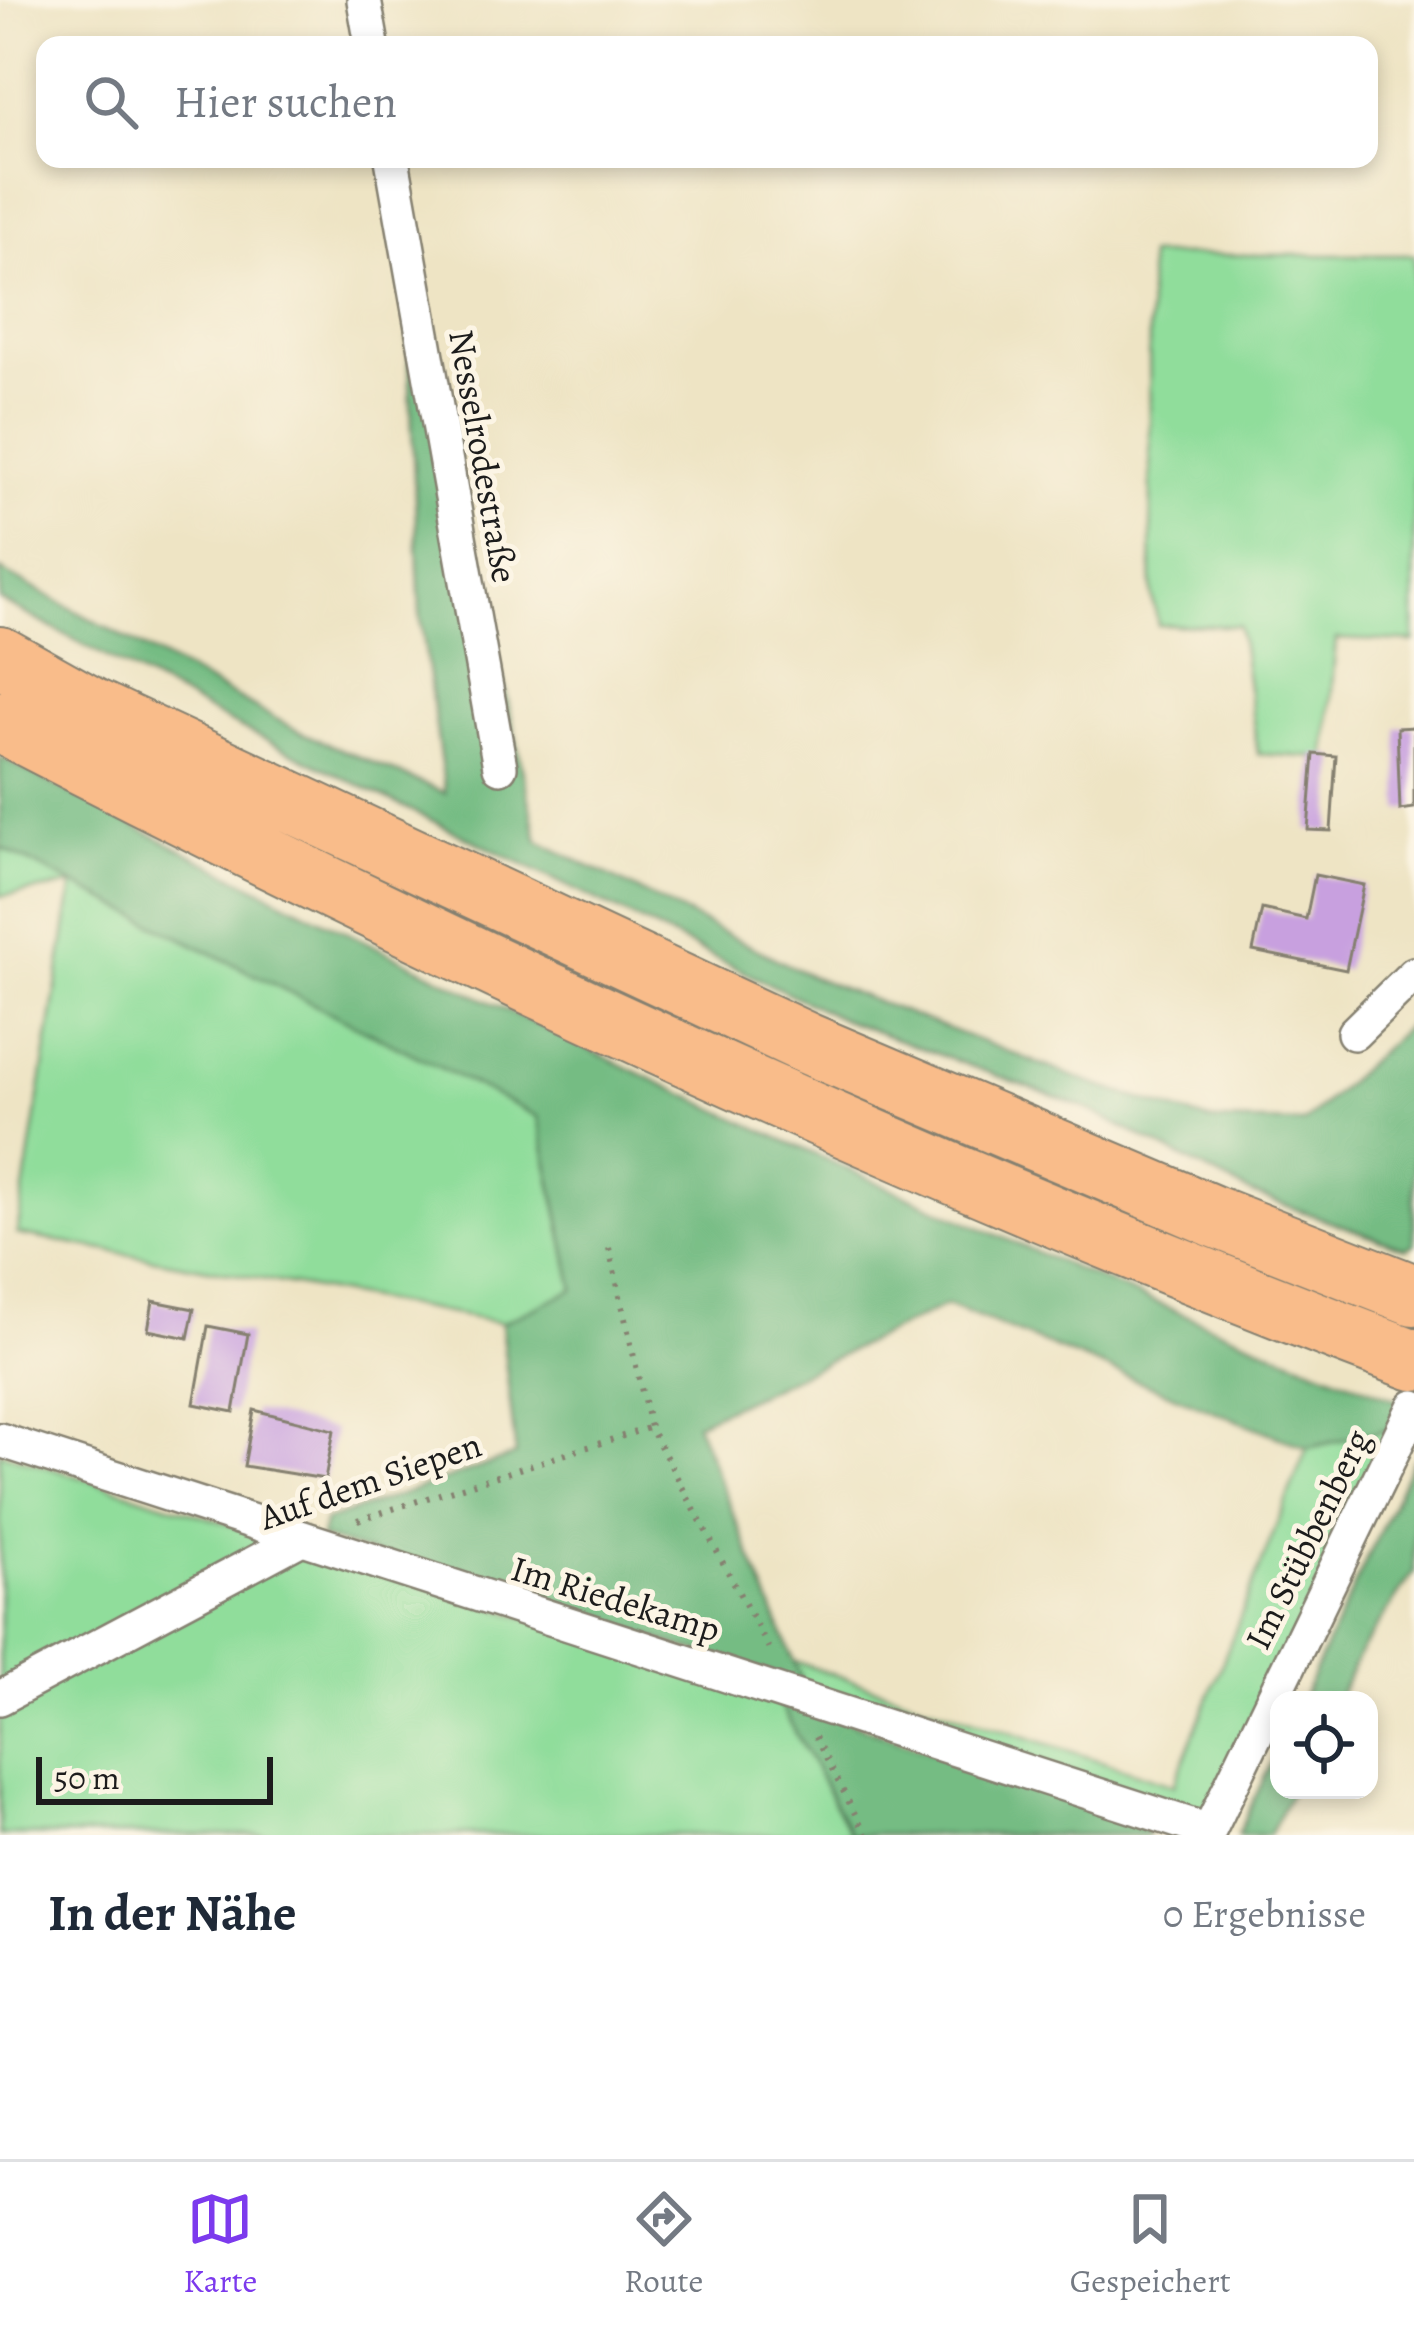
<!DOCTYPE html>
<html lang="de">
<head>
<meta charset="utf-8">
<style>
  :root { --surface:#fff; --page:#f6f6f7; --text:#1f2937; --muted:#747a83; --line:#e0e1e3; --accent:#7c3aed }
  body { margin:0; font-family:Alegreya,serif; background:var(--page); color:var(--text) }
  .controls { position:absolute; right:36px; bottom:36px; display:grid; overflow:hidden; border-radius:24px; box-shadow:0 6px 18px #0003 }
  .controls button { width:108px; height:108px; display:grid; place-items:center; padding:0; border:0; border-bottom:3px solid var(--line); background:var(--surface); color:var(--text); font:60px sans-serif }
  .scale { position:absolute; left:36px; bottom:30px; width:237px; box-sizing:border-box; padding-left:12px; border:6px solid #1c1c1c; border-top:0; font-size:33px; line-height:42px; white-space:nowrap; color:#1c1c1c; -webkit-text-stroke:9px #fcf5e5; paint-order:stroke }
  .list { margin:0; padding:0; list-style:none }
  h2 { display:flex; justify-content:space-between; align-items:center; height:156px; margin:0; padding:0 48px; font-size:51px }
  h2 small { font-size:39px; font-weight:400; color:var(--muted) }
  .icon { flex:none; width:66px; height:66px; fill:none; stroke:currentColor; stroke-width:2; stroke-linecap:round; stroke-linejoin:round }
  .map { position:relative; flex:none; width:1414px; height:1835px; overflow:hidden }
  .search { position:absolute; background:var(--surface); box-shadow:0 6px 18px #0003; left:36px; right:36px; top:36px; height:132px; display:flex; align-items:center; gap:30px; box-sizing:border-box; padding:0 42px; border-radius:24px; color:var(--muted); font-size:45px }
  .sheet { height:324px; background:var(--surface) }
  nav { display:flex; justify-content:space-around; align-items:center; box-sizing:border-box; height:168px; border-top:3px solid var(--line); background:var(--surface); font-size:33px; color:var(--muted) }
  nav a { display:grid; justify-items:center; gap:6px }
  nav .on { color:var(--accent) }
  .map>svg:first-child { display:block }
  .green { fill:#90dd9b; stroke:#567c5c; stroke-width:3 }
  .forest { fill:#74bc83; stroke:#486c50; stroke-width:3 }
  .building { fill:#c8a0df }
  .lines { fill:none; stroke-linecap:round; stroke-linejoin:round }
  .minor-casing { stroke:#858070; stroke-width:38 }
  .motorway-casing { stroke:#858070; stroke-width:64 }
  .path { stroke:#858070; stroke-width:6; stroke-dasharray:3 9; stroke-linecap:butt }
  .minor { stroke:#fff; stroke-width:33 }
  .motorway { stroke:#f9bc8a; stroke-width:60 }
  .labels { text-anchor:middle; stroke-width:10; stroke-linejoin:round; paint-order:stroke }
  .street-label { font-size:36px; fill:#1c1c1c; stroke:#fcf5e5 }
</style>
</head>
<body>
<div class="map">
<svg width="1414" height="1835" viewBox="0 0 1414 1835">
  <rect width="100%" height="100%" fill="#fcf5e5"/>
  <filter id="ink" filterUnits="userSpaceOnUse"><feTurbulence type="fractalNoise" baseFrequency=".00833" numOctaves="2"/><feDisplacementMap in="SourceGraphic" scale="24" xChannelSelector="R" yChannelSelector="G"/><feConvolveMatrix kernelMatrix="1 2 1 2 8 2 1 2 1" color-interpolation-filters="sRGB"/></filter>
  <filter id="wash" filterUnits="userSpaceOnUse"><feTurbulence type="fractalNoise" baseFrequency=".004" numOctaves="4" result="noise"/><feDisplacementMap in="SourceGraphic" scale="48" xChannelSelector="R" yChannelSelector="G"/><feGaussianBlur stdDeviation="2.7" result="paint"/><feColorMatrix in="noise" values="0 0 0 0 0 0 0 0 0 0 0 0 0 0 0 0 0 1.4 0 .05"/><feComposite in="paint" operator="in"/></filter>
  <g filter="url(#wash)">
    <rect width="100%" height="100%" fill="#eee4c4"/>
    <path class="green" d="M1148,255h266v387l-78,-3 -10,119 -68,-4 -19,-128 -81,-1 -6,-30z
      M0,847l538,269 36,174 -73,33 -484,-89 56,-349 -73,11z
      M1399,1427l-193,392 -403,-135 -10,-23 381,124 133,-337z
      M0,1452l776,244 75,139h-851z"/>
    <path class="forest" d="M408,337l87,305 43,199 277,137 278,106 116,37 95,2 110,-103v224l-8,4 -153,-54 -170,-87 -239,-87 -605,-293 -239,-127v-30l302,163 143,60 -25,-181z
      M0,757c459,237 925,460 1407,647l-8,23 -92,21 -360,-143 -251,118 107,261 -482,-146 4,-17 191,-66 -15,-132 73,-34 -36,-172 -538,-270z
      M1414,1458v114l-52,77 -26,51h-35z
      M776,1696l367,131 5,8h-297z
      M1279,1747v43h13l-23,45h-32z"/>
    <g id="blocks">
      <path class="building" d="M1414,727v81l-14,2 -3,-82z
        M1314,754l22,2 -5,75 -23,-1z
        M1315,875l49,10 -18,85 -93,-19 9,-42 44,10z
        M153,1301l41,8 -6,29 -40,-8z
        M208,1326l40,8 -14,78 -40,-8z
        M254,1410l80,20 -9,49 -81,-13z"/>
    </g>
  </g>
  <g filter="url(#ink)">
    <use href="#blocks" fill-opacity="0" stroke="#858070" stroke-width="3"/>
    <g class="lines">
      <g class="minor-casing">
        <path id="minor" d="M364,0l8,45
          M392,159l108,608
          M1354,1033l60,-59
          M0,1440l1209,391
          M0,1698l298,-158
          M1207,1835l207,-428"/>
      </g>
      <g class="motorway-casing">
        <path id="motorway" d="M0,657l93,52 713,334 407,173 201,79
          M0,722c459,237 930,455 1414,638"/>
      </g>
      <path class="path" d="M609,1248l41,179 123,229
        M358,1520l290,-92
        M815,1737l51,98"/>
      <use href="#minor" class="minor"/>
      <use href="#motorway" class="motorway"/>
    </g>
  </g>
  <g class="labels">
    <g class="street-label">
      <text transform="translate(484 456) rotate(80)" y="13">Nesselrodestraße</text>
      <text transform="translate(370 1480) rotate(-19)" y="13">Auf dem Siepen</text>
      <text transform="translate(1307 1539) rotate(-64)" y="13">Im Stübbenberg</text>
      <text transform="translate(616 1598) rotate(17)" y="13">Im Riedekamp</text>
    </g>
  </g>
</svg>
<div class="controls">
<button><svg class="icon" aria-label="locate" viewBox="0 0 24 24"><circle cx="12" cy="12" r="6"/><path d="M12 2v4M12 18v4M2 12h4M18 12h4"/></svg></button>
</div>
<div class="scale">50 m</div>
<div class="search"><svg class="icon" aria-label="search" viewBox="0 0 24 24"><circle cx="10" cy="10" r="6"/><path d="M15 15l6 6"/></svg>Hier suchen</div>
</div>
<section class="sheet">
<h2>In der Nähe<small>0 Ergebnisse</small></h2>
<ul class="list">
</ul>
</section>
<nav>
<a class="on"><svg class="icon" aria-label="map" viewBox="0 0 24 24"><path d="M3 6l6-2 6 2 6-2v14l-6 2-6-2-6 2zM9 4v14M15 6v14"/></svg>Karte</a>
<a><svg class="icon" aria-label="directions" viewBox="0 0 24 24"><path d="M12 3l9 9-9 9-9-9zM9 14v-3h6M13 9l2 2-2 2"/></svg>Route</a>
<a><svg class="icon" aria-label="saved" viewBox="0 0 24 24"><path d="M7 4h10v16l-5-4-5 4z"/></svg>Gespeichert</a>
</nav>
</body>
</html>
